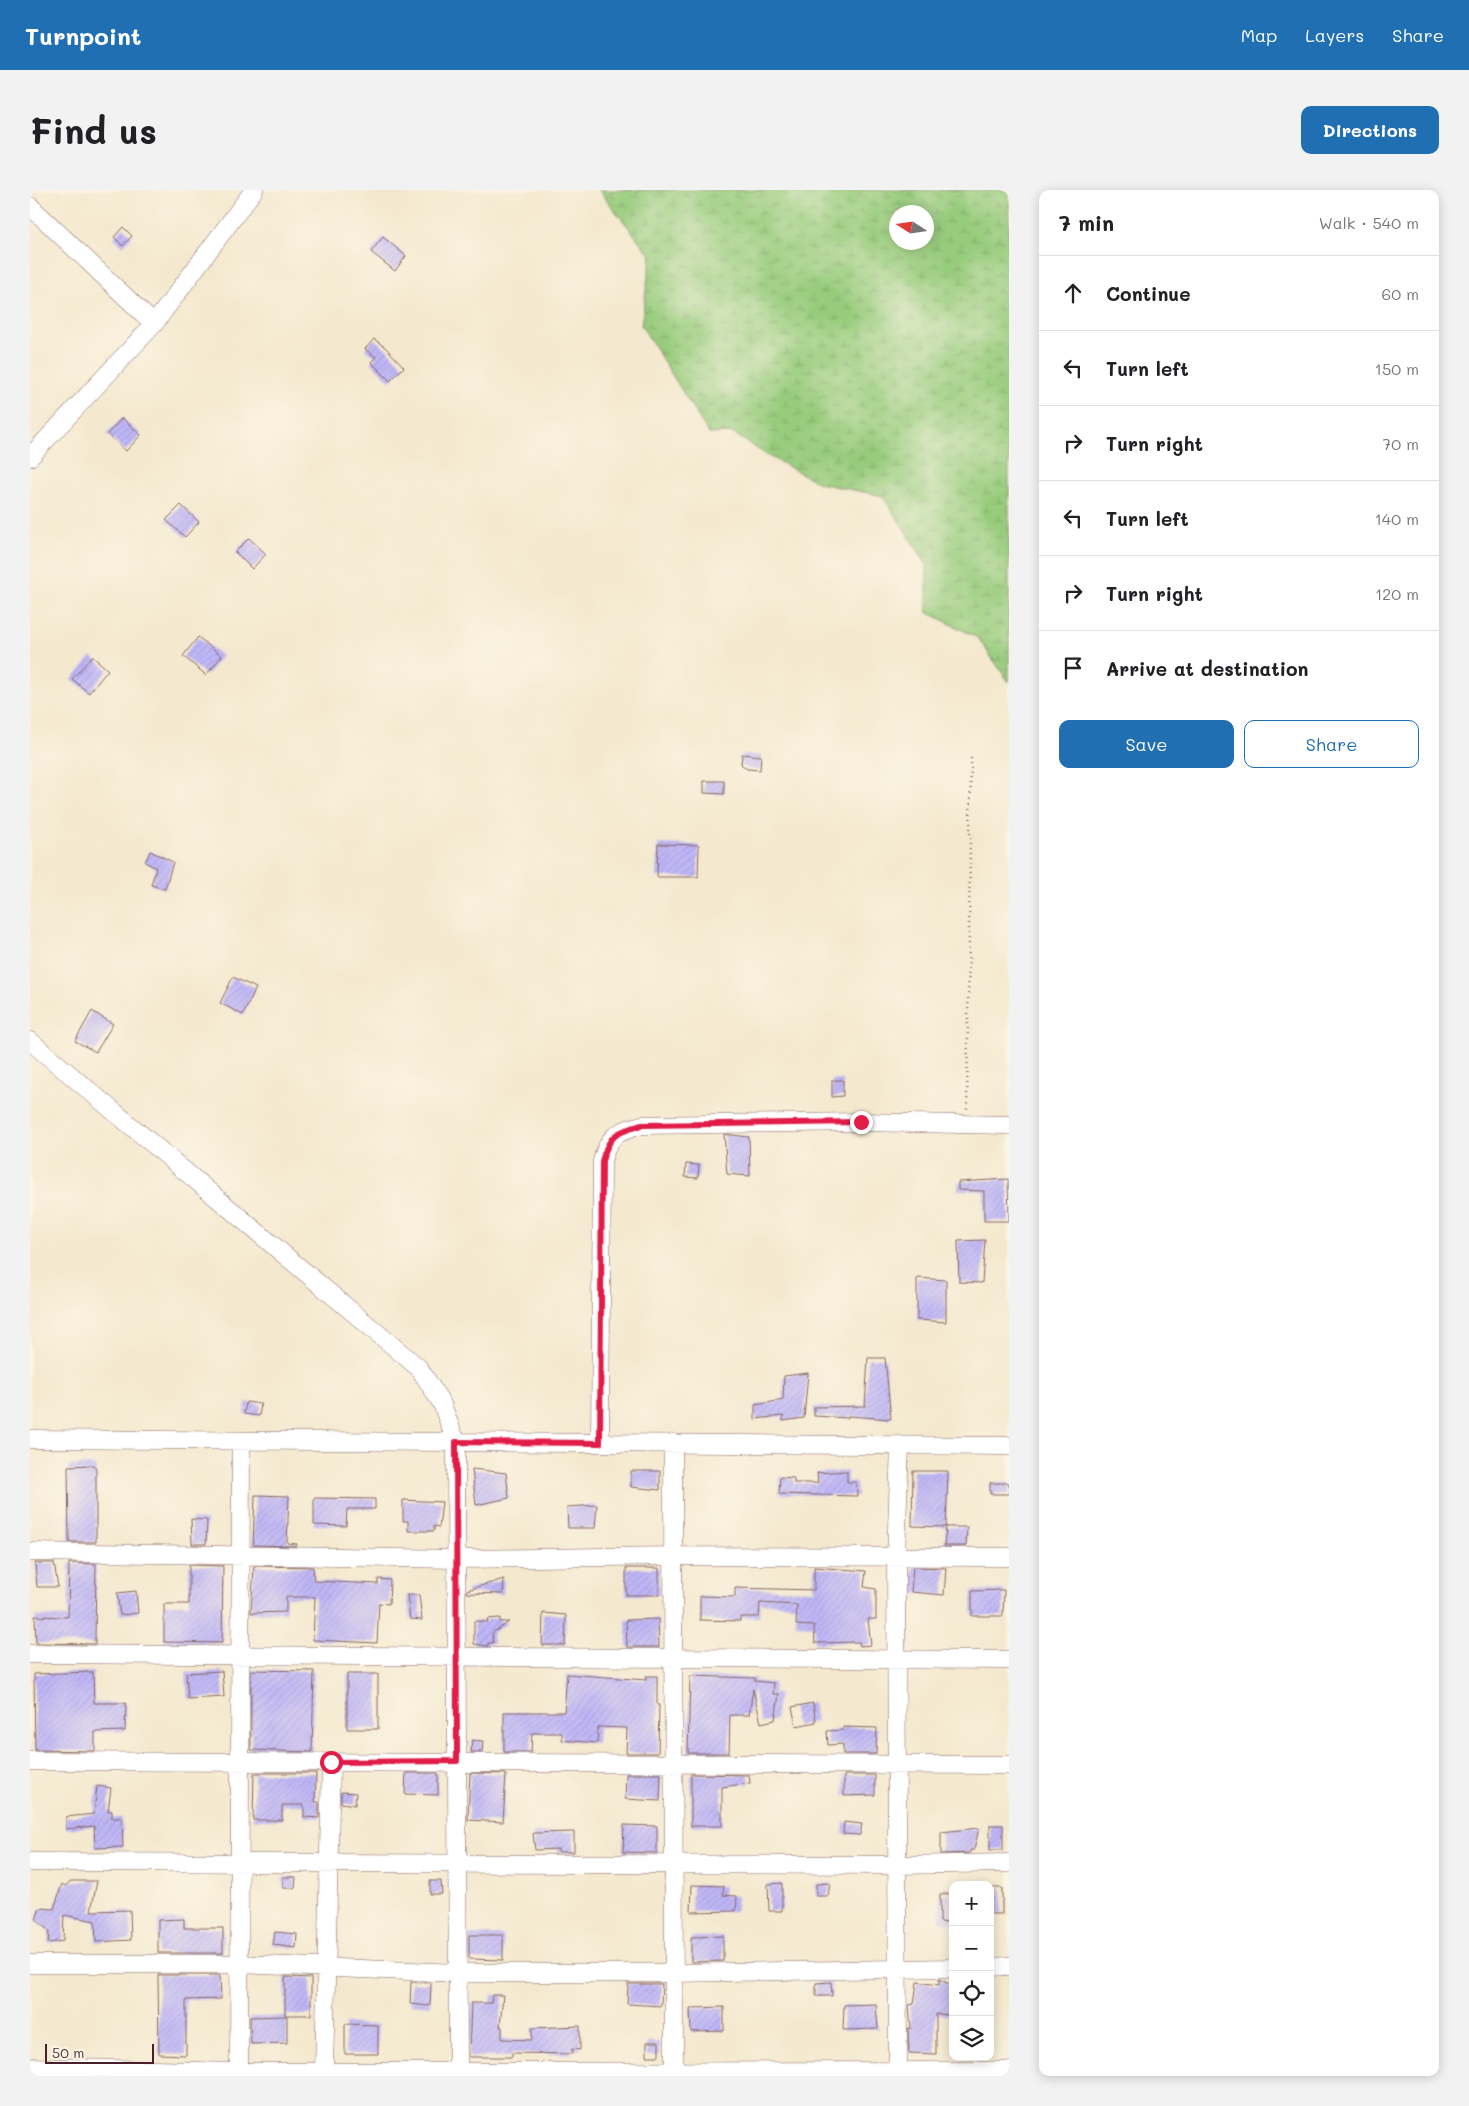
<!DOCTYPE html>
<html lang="en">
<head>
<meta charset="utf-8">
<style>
  :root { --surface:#fff; --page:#f2f2f2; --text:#202124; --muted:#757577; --line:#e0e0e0; --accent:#1f6fb2 }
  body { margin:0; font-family:Mali,sans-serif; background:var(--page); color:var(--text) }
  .controls { position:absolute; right:15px; bottom:15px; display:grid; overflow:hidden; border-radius:10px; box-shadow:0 2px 12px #0003 }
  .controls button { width:45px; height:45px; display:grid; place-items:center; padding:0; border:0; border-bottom:1px solid var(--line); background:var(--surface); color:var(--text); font:25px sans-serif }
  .compass { position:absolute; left:859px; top:15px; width:45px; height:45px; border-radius:50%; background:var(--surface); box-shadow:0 2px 12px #0003; rotate:282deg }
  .scale { position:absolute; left:15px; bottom:12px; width:109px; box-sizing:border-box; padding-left:5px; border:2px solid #4a1f2b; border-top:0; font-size:14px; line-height:18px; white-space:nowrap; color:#4a1f2b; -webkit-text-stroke:4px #fcf5e5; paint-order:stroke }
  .stop { position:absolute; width:15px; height:15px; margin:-11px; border:4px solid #e11d48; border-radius:50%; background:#fff }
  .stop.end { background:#e11d48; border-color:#fff; box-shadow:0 1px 5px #0008 }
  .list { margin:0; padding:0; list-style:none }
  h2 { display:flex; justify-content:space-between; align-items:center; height:65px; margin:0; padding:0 20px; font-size:21px }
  h2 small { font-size:16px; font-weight:400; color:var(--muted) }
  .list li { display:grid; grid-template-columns:32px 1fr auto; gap:15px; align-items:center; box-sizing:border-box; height:75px; padding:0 20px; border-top:1px solid var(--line) }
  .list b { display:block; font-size:19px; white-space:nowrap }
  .list em { font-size:16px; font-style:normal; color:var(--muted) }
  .actions { display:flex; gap:10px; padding:15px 20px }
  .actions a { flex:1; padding:11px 0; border:1px solid var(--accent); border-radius:10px; text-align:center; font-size:18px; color:var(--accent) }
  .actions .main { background:var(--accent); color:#fff }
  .icon { flex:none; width:28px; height:28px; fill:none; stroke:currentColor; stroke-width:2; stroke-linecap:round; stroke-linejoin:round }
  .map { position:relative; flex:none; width:979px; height:1886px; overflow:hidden; border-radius:10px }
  header { display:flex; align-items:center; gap:30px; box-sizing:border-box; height:70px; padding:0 25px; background:var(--accent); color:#fff }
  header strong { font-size:24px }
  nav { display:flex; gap:28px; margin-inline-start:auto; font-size:18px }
  .intro { display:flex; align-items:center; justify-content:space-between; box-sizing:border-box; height:120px; padding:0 30px }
  h1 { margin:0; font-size:35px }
  .button { padding:12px 22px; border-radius:10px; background:var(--accent); color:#fff; font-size:18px; font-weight:700 }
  main { display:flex; gap:30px; padding:0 30px }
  aside { flex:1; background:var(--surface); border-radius:10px; box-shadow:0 2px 12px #0003 }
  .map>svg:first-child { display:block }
  .wetland { fill:url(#wetland-marsh); stroke:#717654; fill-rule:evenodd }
  .building { fill:url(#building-hatch) }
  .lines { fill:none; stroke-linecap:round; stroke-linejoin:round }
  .minor-casing { stroke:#866664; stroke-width:19 }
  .path { stroke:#866664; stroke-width:2.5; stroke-dasharray:1 4; stroke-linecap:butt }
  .minor { stroke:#fff; stroke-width:18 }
  .route { stroke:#e11d48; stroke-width:6 }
</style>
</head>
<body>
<header>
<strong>Turnpoint</strong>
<nav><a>Map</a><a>Layers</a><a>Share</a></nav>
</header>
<div class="intro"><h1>Find us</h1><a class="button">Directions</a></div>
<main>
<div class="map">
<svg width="979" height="1886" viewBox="0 0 979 1886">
  <defs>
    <pattern id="wetland-marsh" width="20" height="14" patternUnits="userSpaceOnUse" patternTransform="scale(1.25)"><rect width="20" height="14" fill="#98cc7d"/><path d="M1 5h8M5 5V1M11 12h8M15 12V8" fill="none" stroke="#84af6c"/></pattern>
    <pattern id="building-hatch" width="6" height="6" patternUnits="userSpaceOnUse" patternTransform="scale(1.25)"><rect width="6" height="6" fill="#c0b7f8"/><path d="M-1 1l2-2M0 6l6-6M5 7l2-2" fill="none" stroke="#a69dd5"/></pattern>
  </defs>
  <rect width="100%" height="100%" fill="#fcf5e5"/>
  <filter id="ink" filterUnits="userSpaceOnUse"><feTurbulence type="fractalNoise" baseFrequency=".02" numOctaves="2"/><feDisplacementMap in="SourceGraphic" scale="10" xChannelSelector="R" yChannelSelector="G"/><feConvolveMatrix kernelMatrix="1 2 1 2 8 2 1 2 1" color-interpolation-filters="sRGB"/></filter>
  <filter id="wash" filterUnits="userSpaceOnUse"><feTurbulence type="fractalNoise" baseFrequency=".0096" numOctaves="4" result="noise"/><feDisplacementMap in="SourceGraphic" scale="20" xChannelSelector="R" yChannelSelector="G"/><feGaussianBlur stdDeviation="1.12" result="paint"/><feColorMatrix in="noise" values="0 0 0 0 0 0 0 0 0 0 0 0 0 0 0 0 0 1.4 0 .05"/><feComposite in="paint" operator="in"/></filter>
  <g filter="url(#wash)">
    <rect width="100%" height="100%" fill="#f4e9cf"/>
    <path class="wetland" d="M569,0h410v492l-31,-44 -51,-26v-47l-44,-69 -64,-13 -54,-29 -32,-21 -24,1 -68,-109 10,-69zM866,22h30v30h-30z"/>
    <g id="blocks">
      <path class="building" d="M93,37l9,9 -9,10 -9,-9z
        M353,47l23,19 -11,15 -24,-19z
        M344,149l12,9 18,19 -14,14 -19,-19 5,-5 -11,-8z
        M92,228l19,17 -15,16 -19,-17z
        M151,315l18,17 -14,15 -19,-17z
        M219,348l17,16 -14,15 -17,-17z
        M168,447l24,19 -16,19 -23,-19z
        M62,466l16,14 -19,23 -17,-14z
        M712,564l19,2 -1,14 -13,-1 -6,-5z
        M674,591h20v13l-20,-1z
        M628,654l41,1 -1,32h-41z
        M120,661l23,11 -8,27 -14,-4 5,-17 -11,-6z
        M203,787l23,11 -13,27 -23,-12z
        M62,821l21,13 -17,28 -21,-11z
        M802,890h11v16l-11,1z
        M694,944l25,3 1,39 -23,-2z
        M656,974l13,1 -1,13 -13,-1z
        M978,989l1,42h-25v-30l-26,-1v-8z
        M955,1050l-3,43 -23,-1 -1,-41z
        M887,1088l29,2v42l-29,-2z
        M838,1168h17l6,61 -43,-3v2l-34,-2v-9l51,-1z
        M778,1183l-4,45 -21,3v-5l-28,3v-14l28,-5 1,-24z
        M216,1212l15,2 -2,12 -15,-2z
        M63,1275l3,3v74h-27l-1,-76z
        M442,1279l34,4 3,25 -33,7z
        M601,1281h29v19l-29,-3z
        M817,1281v11h9l1,14 -78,-2 1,-17 14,1v5h24l-1,-10z
        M883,1281h35l-2,56 -34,-1z
        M960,1293h19v11h-19z
        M225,1305l34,1 -2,47 10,1 -1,2 -43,-1z
        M284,1308l61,1v10h-28l-1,17 -32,-1z
        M373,1310l39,2 -3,25 -5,-1v5h-26v-10h-5z
        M567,1315l-2,23h-27l-1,-21z
        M161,1329l16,1 -1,24h-14z
        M916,1337h21l-1,19h-22z
        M5,1373h19l4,24h-21z
        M39,1373l27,1 -1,80 -59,-1 -1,-27 33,1z
        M159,1375l34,1 -1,77 -58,-1v-38h25z
        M224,1376l59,1 1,14 64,3v-5l12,1 -1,24 -10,-1 -2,40 -64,-3 2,-43h-29v15l-35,1z
        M784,1377l52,4 -2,16 12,2v30h-8l3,26 -11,1 -1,-4 -44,1 -1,-17 -18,-1 1,-20 -37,-2 -1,14h-19v4l-40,-1v-24l35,1v-9l79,2z
        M883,1377l33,1 -2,27 -33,-3z
        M596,1378h33v27h-33z
        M474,1389l-1,15 -36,-1v-3z
        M974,1400l-1,26h-31v-25z
        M106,1401l2,22 -18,2 -3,-22z
        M377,1405h12l3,25 -12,-1z
        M513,1423l23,2 -1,30h-23z
        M470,1428v4h9l-17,11 1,10h-5v3l-14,-2v-23l14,1 -1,-3z
        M628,1429l1,28h-32l-1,-27z
        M221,1480l63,1 -2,81 -61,-2z
        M192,1481l2,26 -36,2 -2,-26z
        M63,1482l1,31h32l-1,28 -30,1v19l-60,-1 -1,-76z
        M317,1484h31v55h-31z
        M537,1484l79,6v-4h11v29h2l-1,48h-32l1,-25 -29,-1 -1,16 -35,-3v-7h-30l-1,19h-27v-40h60z
        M660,1486l65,2v3l19,2 -1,11h6l-4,26 -14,3 -8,-34 -4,26h-19l-1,38h-41z
        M783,1513l3,19 -20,4 -4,-19z
        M813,1537l34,1 -1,26h-33v-10l-15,1 -1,-14 16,-1z
        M442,1550l11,1 -1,11h-11z
        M224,1583h62l-1,29h4v16l-15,-1v-12h-22v15h-29z
        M376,1583h32v22l-33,-1z
        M440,1583l36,1 -3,48 -35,-2z
        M596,1584h35l-1,27 -35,-2z
        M661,1584l58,1 1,8 -28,4v39h-31z
        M814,1585h31v20l-31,1z
        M67,1596l14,2 -3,23h4v7h10l1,29 -28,1 -1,-22 -28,3v-12l28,-3z
        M311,1602l15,1 -1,12 -14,-2z
        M814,1632l18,2 -2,11 -17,-1z
        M594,1635l33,1v27l-34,-1z
        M960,1635h13v25h-13z
        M949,1638l-5,22h-4v3l-29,1v-22z
        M544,1642v20h-16v-3l-23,1 -2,-17z
        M253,1687h13l-1,11h-12z
        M41,1691h26l-6,30 39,-1 1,30 -35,2 -1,-21 -31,-6 -1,26 -15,2 1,-12 -13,-11 4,-12 14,1 8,-25 3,2z
        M400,1691h11l1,13h-12z
        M752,1693v28h-13l-1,-27z
        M800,1693l-2,13h-12v-12z
        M662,1695l32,1 -1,9 14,1 -1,15 -45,1z
        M960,1698h12v26h-12z
        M910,1704h13v29l-13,-1z
        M154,1729v9h39v25h-65v-33z
        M245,1742l22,2 -1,14 -23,-3z
        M439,1745h34v25l-34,-1z
        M693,1746v25l-32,1v-25z
        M128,1785h62l1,24 -35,1v55l-27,-1z
        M255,1787l26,1v37h-26z
        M909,1789l14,7v29l-17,-1v40l-27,-1 -1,-25 3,1 -2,-24 5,-1 3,-22 22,3z
        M381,1792l20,1 -1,23 -20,-2z
        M801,1792l1,14h-16v-13z
        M598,1794h34l-1,22 -34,-2z
        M462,1805h11l-3,32h2v12l30,1v-12l48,-2v24l-8,-1v5l-60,-1v4h-43l2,-54h20z
        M846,1814l2,25 -35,1 1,-25z
        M694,1817v24l-33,1 -1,-24z
        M257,1826v27l-36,1 -1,-27z
        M315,1834l33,1v29h-33z
        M617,1852h12v14h-12z"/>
    </g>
  </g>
  <g filter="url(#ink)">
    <use href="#blocks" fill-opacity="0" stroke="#866664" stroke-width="1"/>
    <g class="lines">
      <g class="minor-casing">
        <path id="minor" d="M0,16l124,118 -124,133
          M124,134l100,-134
          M0,851l389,327 23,36 14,38 2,634
          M0,1249l979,7
          M570,1253l2,-282c7,-26 14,-29 40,-36l219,-3 148,3
          M643,1253l1,633
          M0,1362l428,7 214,-3 337,1
          M0,1464l979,6
          M0,1571l979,4
          M0,1672l867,3 112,-2
          M0,1774h209l219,9h216l279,-5
          M960,1777l19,-1
          M0,1877l208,5 771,-1
          M294,1882l7,-310
          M209,1886l2,-635
          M868,1886l-2,-519 4,-112"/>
      </g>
      <path class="path" d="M937,919l4,-354"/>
      <use href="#minor" class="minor"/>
    </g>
  </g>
  <g class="lines" filter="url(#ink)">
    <path class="route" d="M301,1572l126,-1 -1,-319 144,1 2,-282c7,-26 14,-29 40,-36l219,-3"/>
  </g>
</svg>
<div class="controls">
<button>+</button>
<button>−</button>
<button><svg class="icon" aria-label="locate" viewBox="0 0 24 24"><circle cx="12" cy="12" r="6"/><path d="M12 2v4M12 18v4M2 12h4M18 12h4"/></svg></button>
<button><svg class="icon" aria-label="layers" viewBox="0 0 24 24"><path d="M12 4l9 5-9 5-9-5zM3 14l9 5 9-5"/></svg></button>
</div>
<svg class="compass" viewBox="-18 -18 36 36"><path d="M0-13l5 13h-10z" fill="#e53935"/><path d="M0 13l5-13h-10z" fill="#757577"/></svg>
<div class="scale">50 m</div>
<div class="stop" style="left:301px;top:1572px"></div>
<div class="stop end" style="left:831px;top:932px"></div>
</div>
<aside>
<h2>7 min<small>Walk · 540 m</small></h2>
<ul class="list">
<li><svg class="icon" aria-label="ahead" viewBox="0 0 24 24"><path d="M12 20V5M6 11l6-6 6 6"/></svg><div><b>Continue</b></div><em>60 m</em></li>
<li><svg class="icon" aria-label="left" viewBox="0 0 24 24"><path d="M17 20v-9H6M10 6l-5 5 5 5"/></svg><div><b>Turn left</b></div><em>150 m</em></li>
<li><svg class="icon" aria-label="right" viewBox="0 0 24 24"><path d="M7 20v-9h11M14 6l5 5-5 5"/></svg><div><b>Turn right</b></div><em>70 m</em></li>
<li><svg class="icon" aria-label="left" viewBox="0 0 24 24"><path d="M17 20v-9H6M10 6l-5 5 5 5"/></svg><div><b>Turn left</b></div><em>140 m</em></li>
<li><svg class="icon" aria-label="right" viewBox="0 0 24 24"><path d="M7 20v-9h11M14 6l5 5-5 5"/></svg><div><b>Turn right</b></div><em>120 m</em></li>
<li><svg class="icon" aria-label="arrive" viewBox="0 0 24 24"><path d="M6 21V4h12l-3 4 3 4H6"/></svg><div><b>Arrive at destination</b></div></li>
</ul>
<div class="actions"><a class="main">Save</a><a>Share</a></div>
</aside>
</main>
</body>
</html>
